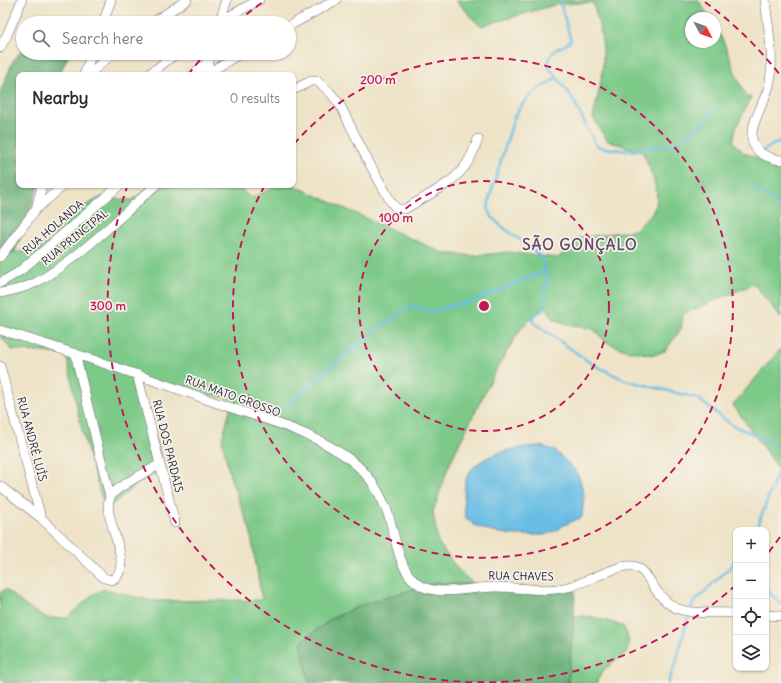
<!DOCTYPE html>
<html lang="en">
<head>
<meta charset="utf-8">
<style>
  :root { --surface:#fff; --page:#f7f7f7; --text:#2b2b33; --muted:#7c7c81; --line:#e1e1e2 }
  body { margin:0; font-family:Delius,sans-serif; background:var(--page); color:var(--text) }
  .controls { position:absolute; right:12px; bottom:12px; display:grid; overflow:hidden; border-radius:8px; box-shadow:0 1px 3px #0004 }
  .controls button { width:36px; height:36px; display:grid; place-items:center; padding:0; border:0; border-bottom:1px solid var(--line); background:var(--surface); color:var(--text); font:20px sans-serif }
  .compass { position:absolute; left:685px; top:12px; width:36px; height:36px; border-radius:50%; background:var(--surface); box-shadow:0 1px 3px #0004; rotate:131deg }
  .list { margin:0; padding:0; list-style:none }
  h2 { display:flex; justify-content:space-between; align-items:center; height:52px; margin:0; padding:0 16px; font-size:17px }
  h2 small { font-size:13px; font-weight:400; color:var(--muted) }
  .icon { flex:none; width:22px; height:22px; fill:none; stroke:currentColor; stroke-width:2; stroke-linecap:round; stroke-linejoin:round }
  .map { position:relative; flex:none; width:781px; height:683px; overflow:hidden }
  .search { position:absolute; background:var(--surface); box-shadow:0 1px 3px #0004; left:16px; top:16px; width:280px; height:44px; display:flex; align-items:center; gap:10px; box-sizing:border-box; padding:0 14px; border-radius:22px; color:var(--muted); font-size:15px }
  .panel { position:absolute; background:var(--surface); box-shadow:0 1px 3px #0004; left:16px; top:72px; width:280px; height:116px; border-radius:8px }
  .map>svg:first-child { display:block }
  .green { fill:#7cc988; stroke:#4f7662 }
  .forest { fill:#65ad74; stroke:#446858 }
  .water { fill:#67bde4; stroke:#447090 }
  .lines { fill:none; stroke-linecap:round; stroke-linejoin:round }
  .stream { stroke:#67bde4; stroke-width:2.5 }
  .minor-casing { stroke:#69666c; stroke-width:10 }
  .minor { stroke:#fff; stroke-width:9 }
  .ring { fill:none; stroke:#c2185b; stroke-width:2; stroke-dasharray:7 5 }
  .labels { text-anchor:middle; stroke-width:3.5; stroke-linejoin:round; paint-order:stroke }
  .street-label { font-size:11px; fill:#22223b; stroke:#f7f3e8 }
  .district-label { font-size:15px; font-weight:bold; letter-spacing:1px; fill:#624e6b; stroke:#f7f3e8 }
  .centre { fill:#c2185b; stroke:#f7f3e8; stroke-width:2 }
  .ring-label { font-size:12px; text-anchor:middle; font-weight:bold; fill:#c2185b; stroke:#f7f3e8; stroke-width:3.5; stroke-linejoin:round; paint-order:stroke }
</style>
</head>
<body>
<div class="map">
<svg width="781" height="683" viewBox="0 0 781 683">
  <rect width="100%" height="100%" fill="#f7f3e8"/>
  <filter id="ink" filterUnits="userSpaceOnUse"><feTurbulence type="fractalNoise" baseFrequency=".025" numOctaves="2"/><feDisplacementMap in="SourceGraphic" scale="8" xChannelSelector="R" yChannelSelector="G"/><feConvolveMatrix kernelMatrix="1 2 1 2 8 2 1 2 1" color-interpolation-filters="sRGB"/></filter>
  <filter id="wash" filterUnits="userSpaceOnUse"><feTurbulence type="fractalNoise" baseFrequency=".012" numOctaves="4" result="noise"/><feDisplacementMap in="SourceGraphic" scale="16" xChannelSelector="R" yChannelSelector="G"/><feGaussianBlur stdDeviation="0.9" result="paint"/><feColorMatrix in="noise" values="0 0 0 0 0 0 0 0 0 0 0 0 0 0 0 0 0 1.4 0 .05"/><feComposite in="paint" operator="in"/></filter>
  <g filter="url(#wash)">
    <rect width="100%" height="100%" fill="#eee3c7"/>
    <path class="green" d="M456,0h242l12,18h-19v24h24v-16c14,22 18,48 32,71h4l-15,31 -3,14 11,11 11,4 16,11 10,1v149l-27,-34 -71,30 -2,15 -16,22 -11,4 -29,-5 -19,-8 -13,-13 -26,-5 -13,-5 -9,-14 -25,25 -23,38 -39,78 -10,22 -15,44 5,30 17,24 14,14 6,4 -40,-1 -71,21 -32,14 -31,24 8,41h-304l-5,-8v-82l5,-4 23,19 19,10h20l25,-23 12,-6 48,12 110,-1 -12,-70 -20,-53 -8,-38 11,-40 -98,-19 29,87 -22,13 -34,28 -6,-9 -19,-64 -17,-81 -54,-4 -12,-14v-80l3,-2 32,-4 13,-7 29,-33 23,-12 32,2 21,-15h82l16,13 18,-8 5,-5h19l150,68 30,3 35,-4 50,6 20,-20 57,-8c6,-6 15,-13 19,-21 9,-15 -6,-42 -11,-57l-35,-11 -3,-4 -12,-19c4,-19 11,-44 10,-64 0,-16 -5,-35 -10,-51l-35,1 -77,22 -5,-4z
      M781,348v124l-48,-67z
      M574,615l19,2 30,9c17,33 -7,27 -22,48 -2,4 -4,5 -4,9h-29z"/>
    <path class="forest" d="M23,49v4h47l-11,22h-40v110h20l-24,67 -12,2 -3,2v-164l13,-31z
      M435,583l140,7 -1,25 -6,68h-159l-8,-3 -21,3h-71l-8,-41 31,-24 32,-14z"/>
    <path class="water" d="M541,446l13,4 21,20 4,7 5,18 -2,22 -18,8 -7,5 -13,5h-29l-22,-3 -19,-7 -9,-8c-1,-8 -2,-33 2,-40 11,-24 50,-30 74,-31z"/>
    <g class="lines">
      <path class="stream" d="M561,0l1,9 9,31c-7,9 -14,4 -21,17 -2,4 -2,6 -1,10l22,29 25,49 6,3 29,3 45,-8 12,-7 29,-28
        M557,78c-18,10 -34,20 -43,40l-24,78 -2,14 5,8 7,7 31,23 8,7 4,5 1,9 5,10 -4,9v19l-3,4 -7,3 -3,6 1,2 59,42 33,16 72,18 35,27 49,21
        M763,151l18,-11
        M751,187l30,19
        M286,409c38,-40 80,-73 125,-103l21,5 40,-10 73,-30
        M756,530l19,-50 6,-13
        M766,589l15,15
        M691,609l3,-7 37,-36 5,-7
        M234,683l6,-4
        M668,683l8,-21 13,-49"/>
    </g>
  </g>
  <g filter="url(#ink)">
    <g class="lines">
      <g class="minor-casing">
        <path id="minor" d="M765,0c3,27 9,55 5,82 -3,16 -20,42 -18,56 2,15 15,20 29,22
          M103,23l8,-23
          M152,23l35,-23
          M217,23l42,-23
          M219,23l8,-23
          M289,26l47,-26
          M0,48l7,-13 15,-35
          M84,75l8,-22
          M88,75l25,-22
          M148,75l29,-22
          M192,75l17,-14
          M205,75l36,-22
          M205,75l6,-22
          M293,90l18,-9h6l12,10 11,14 27,54 24,43 6,7h8c20,-13 47,-24 61,-44 5,-8 9,-17 12,-26
          M36,209l6,-24
          M0,257l36,-48 28,-24
          M0,283l20,-12 100,-86
          M0,293c12,-2 24,-5 35,-10 42,-23 85,-66 121,-98
          M0,330c73,22 145,47 217,73 46,16 96,28 135,58 14,11 26,28 33,45 12,25 10,71 41,82 19,7 48,-1 69,-1 24,0 49,6 73,0 18,-4 49,-23 65,-21 12,2 19,20 26,28 5,6 11,11 17,14 15,7 43,4 60,5
          M75,353l35,144
          M0,366l41,152
          M137,374l38,149
          M0,486l41,32 63,60 8,2c26,-14 -14,-66 -1,-84 7,-11 37,-24 49,-32
          M766,615l15,1"/>
      </g>
      <use href="#minor" class="minor"/>
    </g>
  </g>
  <g class="ring">
    <circle cx="484" cy="306" r="125"/>
    <path d="M294 144A250 250 0 1 1 264 187"/>
    <path d="M780 537A376 376 0 0 1 768 553M736 585A376 376 0 0 1 127 187M188 75A376 376 0 0 1 205 54M237 22A376 376 0 0 1 263 2M705 2A376 376 0 0 1 780 75"/>
  </g>
  <g class="labels">
    <g class="street-label">
      <text transform="translate(53 227) rotate(-41)" y="4">RUA HOLANDA</text>
      <text transform="translate(75 237) rotate(-39)" y="4">RUA PRINCIPAL</text>
      <text transform="translate(233 396) rotate(20)" y="4">RUA MATO GROSSO</text>
      <text transform="translate(32 439) rotate(75)" y="4">RUA ANDRÉ LUÍS</text>
      <text transform="translate(168 446) rotate(76)" y="4">RUA DOS PARDAIS</text>
      <text transform="translate(521 576) rotate(1)" y="4">RUA CHAVES</text>
    </g>
    <g class="district-label">
      <text x="580" y="250">SÃO GONÇALO</text>
    </g>
  </g>
  <circle cx="484" cy="306" r="6" class="centre"/>
  <g class="ring-label">
    <text x="378" y="84">200 m</text>
    <text x="396" y="222">100 m</text>
    <text x="108" y="310">300 m</text>
  </g>
</svg>
<div class="controls">
<button>+</button>
<button>−</button>
<button><svg class="icon" aria-label="locate" viewBox="0 0 24 24"><circle cx="12" cy="12" r="6"/><path d="M12 2v4M12 18v4M2 12h4M18 12h4"/></svg></button>
<button><svg class="icon" aria-label="layers" viewBox="0 0 24 24"><path d="M12 4l9 5-9 5-9-5zM3 14l9 5 9-5"/></svg></button>
</div>
<svg class="compass" viewBox="-18 -18 36 36"><path d="M0-13l5 13h-10z" fill="#e53935"/><path d="M0 13l5-13h-10z" fill="#7c7c81"/></svg>
<div class="search"><svg class="icon" aria-label="search" viewBox="0 0 24 24"><circle cx="10" cy="10" r="6"/><path d="M15 15l6 6"/></svg>Search here</div>
<section class="panel">
<h2>Nearby<small>0 results</small></h2>
<ul class="list">
</ul>
</section>
</div>
</body>
</html>
